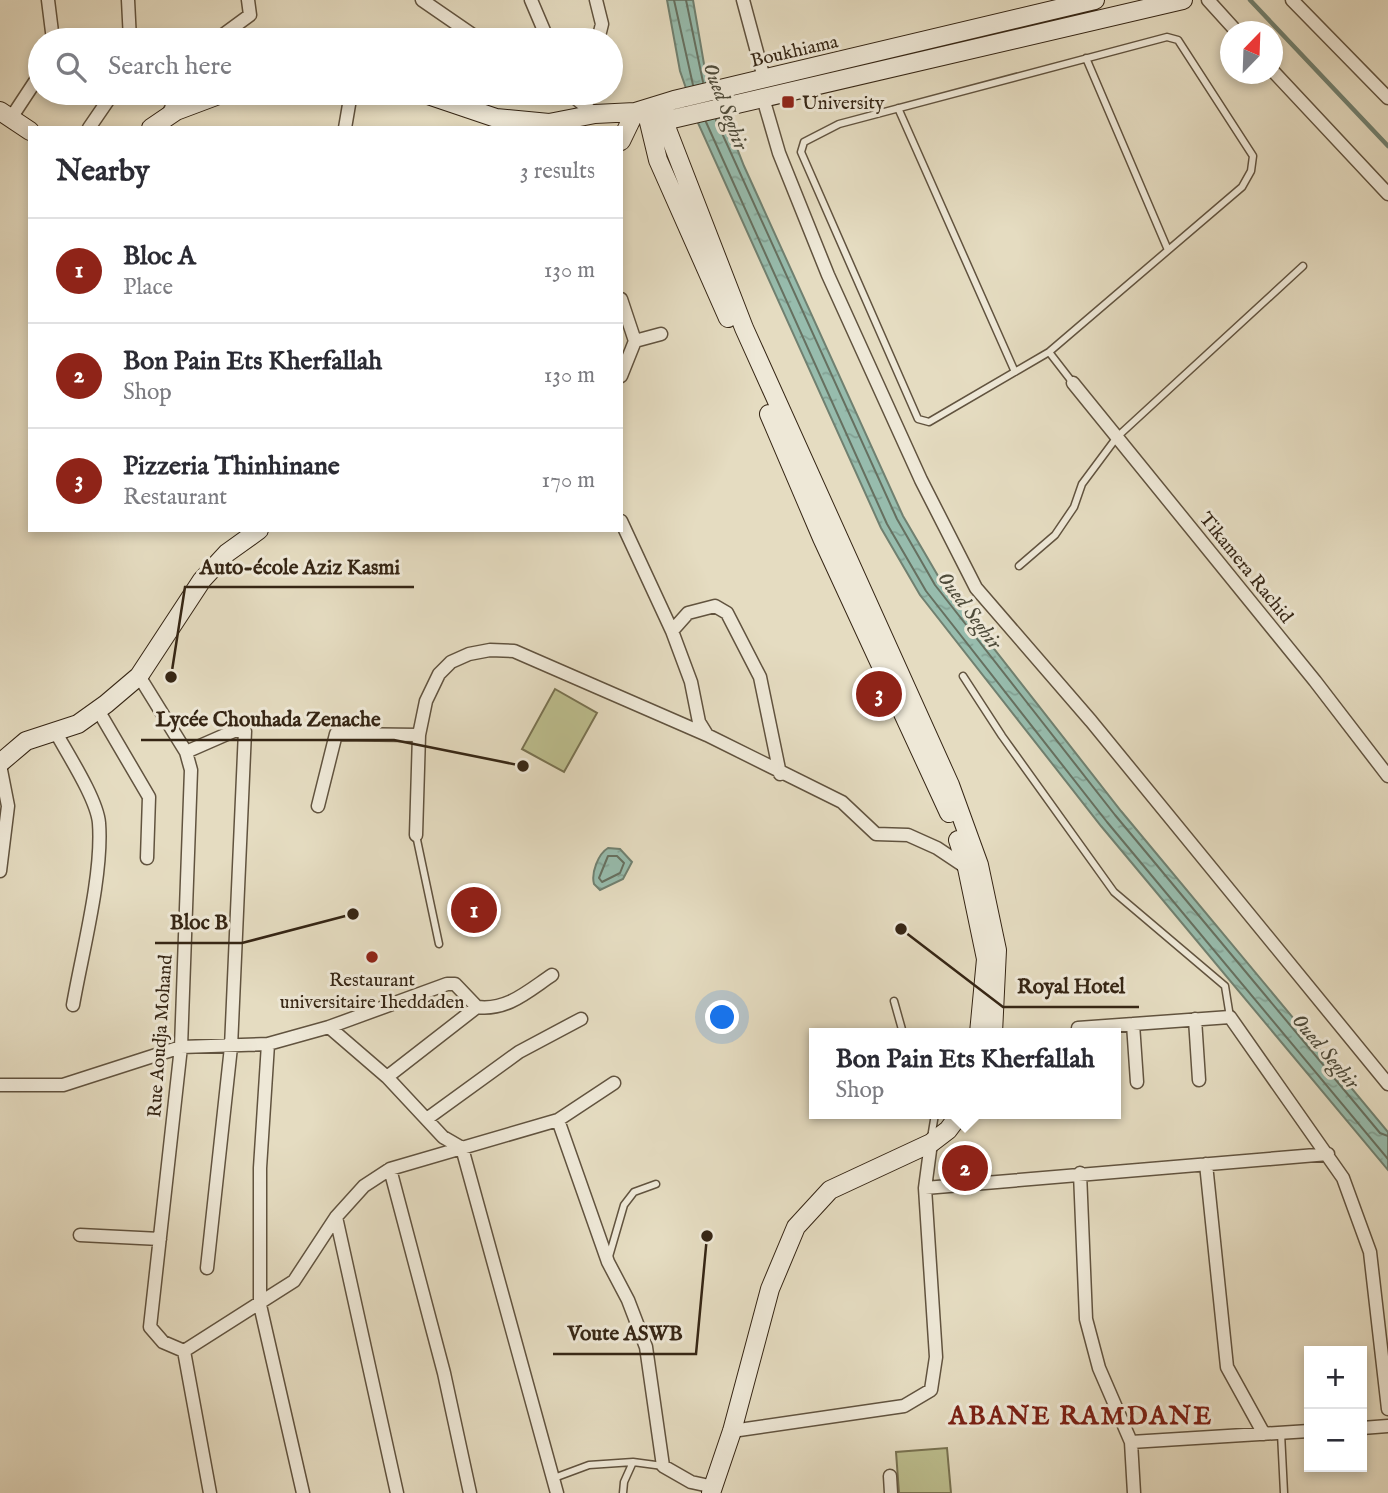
<!DOCTYPE html>
<html lang="en">
<head>
<meta charset="utf-8">
<style>
  :root { --surface:#fff; --page:#f2f2f3; --text:#2b2b33; --muted:#7c7c81; --line:#e1e1e2; --accent:#8f2418 }
  body { margin:0; font-family:"IM FELL English",serif; background:var(--page); color:var(--text) }
  .controls { position:absolute; right:21px; bottom:21px; display:grid; overflow:hidden; border-radius:0px; box-shadow:0 4px 10px #0003 }
  .controls button { width:63px; height:63px; display:grid; place-items:center; padding:0; border:0; border-bottom:2px solid var(--line); background:var(--surface); color:var(--text); font:35px sans-serif }
  .compass { position:absolute; left:1220px; top:21px; width:63px; height:63px; border-radius:50%; background:var(--surface); box-shadow:0 4px 10px #0003; rotate:23deg }
  .you { position:absolute; left:723px; top:1018px; width:24px; height:24px; margin:-18px; border:5px solid #fff; border-radius:50%; background:#1a73e8; box-shadow:0 0 0 10px #1a73e833 }
  .badge { display:grid; place-items:center; width:46px; height:46px; border-radius:50%; background:var(--accent); color:#fff; font-size:23px; font-weight:700 }
  .pin { position:absolute; translate:-50% -50%; border:4px solid #fff; box-shadow:0 2px 7px #0006 }
  .popup { position:absolute; left:809px; top:1028px; width:312px; height:91px; box-sizing:border-box; display:grid; place-content:center; border-radius:0px; background:var(--surface); filter:drop-shadow(0 2px 5px #0005); font-size:23px; white-space:nowrap; color:var(--muted) }
  .popup b { font-size:26px; color:var(--text) }
  .popup::after { content:''; position:absolute; left:50%; top:100%; margin-left:-14px; border:14px solid transparent; border-top-color:var(--surface) }
  .list { margin:0; padding:0; list-style:none }
  h2 { display:flex; justify-content:space-between; align-items:center; height:91px; margin:0; padding:0 28px; font-size:30px }
  h2 small { font-size:23px; font-weight:400; color:var(--muted) }
  .list li { display:grid; grid-template-columns:46px 1fr auto; gap:21px; align-items:center; box-sizing:border-box; height:105px; padding:0 28px; border-top:2px solid var(--line) }
  .list b { display:block; font-size:26px; white-space:nowrap }
  .list p { margin:0; font-size:23px; white-space:nowrap; color:var(--muted) }
  .list em { font-size:23px; font-style:normal; color:var(--muted) }
  .icon { flex:none; width:38px; height:38px; fill:none; stroke:currentColor; stroke-width:2; stroke-linecap:round; stroke-linejoin:round }
  .map { position:relative; flex:none; width:1388px; height:1493px; overflow:hidden }
  .search { position:absolute; background:var(--surface); box-shadow:0 4px 10px #0003; left:28px; top:28px; width:595px; height:77px; display:flex; align-items:center; gap:18px; box-sizing:border-box; padding:0 24px; border-radius:38px; color:var(--muted); font-size:26px }
  .panel { position:absolute; background:var(--surface); box-shadow:0 4px 10px #0003; left:28px; top:126px; width:595px; height:406px; border-radius:0px }
  .map>svg:first-child { display:block }
  .pitch { fill:#bcbe8e; stroke:#787251; stroke-width:2 }
  .water { fill:url(#water-ripples); stroke:#708070; stroke-width:2 }
  .lines { fill:none; stroke-linecap:round; stroke-linejoin:round }
  .shore { stroke:#667060; stroke-width:2 }
  .stream { stroke:#708070; stroke-width:4.5 }
  .lane-casing { stroke:#61533f; stroke-width:9 }
  .street-casing { stroke:#61533f; stroke-width:15 }
  .secondary-casing { stroke:#352514; stroke-width:20 }
  .lane { stroke:#eee8d7; stroke-width:6 }
  .street { stroke:#eee8d7; stroke-width:12 }
  .secondary { stroke:#eee8d7; stroke-width:18 }
  .poi-dot { fill:#8f2418; stroke:#eee8d7; stroke-width:2.5 }
  .labels { text-anchor:middle; stroke-width:6; stroke-linejoin:round; paint-order:stroke }
  .street-label { font-size:19px; fill:#352514; stroke:#eee8d7 }
  .poi-label { font-size:19px; fill:#352514; stroke:#eee8d7; text-anchor:start }
  .water-label { font-size:21px; font-style:italic; fill:#4e4b3a; stroke:#eee8d7 }
  .district-label { font-size:26px; font-weight:bold; letter-spacing:2px; fill:#7a1f14; stroke:#eee8d7 }
  .leader { fill:none; stroke:#352514; stroke-width:2.5 }
  .callout-dot { fill:#352514; stroke:#eee8d7; stroke-width:2.5 }
  .callout-label { font-size:21px; text-anchor:middle; font-weight:bold; fill:#352514; stroke:#eee8d7; stroke-width:6; stroke-linejoin:round; paint-order:stroke }
</style>
</head>
<body>
<div class="map">
<svg width="1388" height="1493" viewBox="0 0 1388 1493">
  <defs>
    <pattern id="water-ripples" width="26" height="14" patternUnits="userSpaceOnUse" patternTransform="scale(1.75)"><rect width="26" height="14" fill="#97bcad"/><path d="M2 4q2-2 4 0t4 0M15 11q2-2 4 0t4 0" fill="none" stroke="#83a194"/></pattern>
  </defs>
  <rect width="100%" height="100%" fill="#e5dcc1"/>
  <filter id="stains"><feTurbulence type="fractalNoise" baseFrequency=".00286" numOctaves="4"/><feColorMatrix values="0 0 0 0 .2 0 0 0 0 .09 0 0 0 0 .02 0 0 0 .5 -.17"/></filter>
  <radialGradient id="worn" r=".72"><stop offset=".6" stop-color="#630" stop-opacity="0"/><stop offset="1" stop-color="#630" stop-opacity=".3"/></radialGradient>
  <path class="pitch" d="M555,689l42,24 -33,59 -42,-23z
    M947,1448l4,45h-52l-3,-41z"/>
  <path class="water" d="M667,0h26l11,64 40,102 159,350 38,65 180,230 267,321v38l-287,-344 -181,-231 -39,-67 -183,-405 -18,-52z
    M608,848l12,1 12,13 -9,17 -23,11 -6,-6c-3,-11 4,-30 14,-36z"/>
  <g class="lines">
    <path class="shore" d="M674,0l19,85
      M686,0l17,82
      M716,120l181,399 38,66 180,230 265,318 8,3
      M706,122l181,402 39,67 181,231 281,337
      M608,856h9l7,7 -4,10 -18,9 -3,-4z"/>
    <path class="stream" d="M1250,0l138,146"/>
    <g class="lane-casing">
      <path id="lane" d="M1167,37l11,3 75,116 -2,15 -9,16 -193,165 -120,70 -11,-3 -117,-267 3,-10 35,-18z
        M1086,58l82,192
        M898,108l117,264
        M1049,352l24,31
        M1019,566l36,-31 19,-28 8,-23 35,-47 186,-171
        M963,676l39,60 112,156 111,94 5,31
        M416,835l23,109
        M894,1001l9,32
        M931,1138l4,-24
        M608,1260l16,-55 10,-13 22,-8
        M1281,1433l3,60
        M554,1478l35,-13 44,-3
        M623,1493l1,-11 9,-20 30,4"/>
    </g>
    <g class="street-casing">
      <path id="street" d="M48,0l5,40
        M128,0l2,40
        M422,0l58,40
        M531,0l17,40
        M596,0l6,24 -4,16
        M743,0l21,78
        M1208,0l29,32
        M1292,0l96,98
        M216,40l34,-25 -2,-15
        M1272,70l116,124
        M569,93l26,21
        M763,98l16,55 49,122 93,205 55,108 115,133 297,363
        M167,117l11,-24
        M11,118l29,-44
        M89,128l24,-35
        M345,128l6,-35
        M621,299l14,42 -14,35
        M635,341l26,-7
        M1073,383l242,298 73,95
        M621,521l51,110
        M139,676l47,76 5,18 -10,277 -31,280 13,15 21,9
        M98,710l51,87 -2,61
        M55,731c12,22 42,68 44,92 4,52 -17,130 -26,182
        M707,735l-8,-13 -8,-40 -19,-51 16,-18 27,-7 12,7 33,64 20,97
        M186,752l48,-21h11l-14,316 -24,221
        M0,765l8,41 -8,65
        M318,806l18,-72 83,1
        M416,835l3,-100 7,-34 13,-27 12,-12 18,-8 21,-4 24,1 193,84 135,67 34,32 32,1 29,13 30,20
        M1195,1019l4,61
        M1133,1024l4,58
        M329,1027l118,-43h8l22,23
        M1078,1028l152,-11 113,161 27,74 18,157
        M387,1077l90,-70c30,4 51,-16 75,-32
        M0,1085h63l118,-38 87,-3
        M428,1118l91,-66 62,-33
        M558,1120l56,-37
        M1206,1164l21,203 37,67
        M390,1169l54,204 26,120
        M1080,1173l6,146 13,49 32,74 3,51
        M925,1188l403,-34
        M336,1217l61,276
        M80,1235l80,4
        M184,1351l110,-70 42,-64 28,-31 26,-17 168,-49 50,142 20,38 18,47 17,119 28,16 23,5
        M184,1351l26,142
        M1362,1428l26,-2
        M732,1431l172,-25 27,-16 5,-33 -11,-169 6,-45
        M1131,1442l178,-11
        M890,1476l1,17
        M303,1493l-43,-188v-137l8,-124 61,-17 58,50 56,60 19,11 95,345"/>
    </g>
    <g class="secondary-casing">
      <path id="secondary" d="M422,93l74,25 53,5 46,-9 40,-2 39,-12 421,-100
        M658,106l86,222 206,457 29,80 18,85 -4,83
        M646,110l12,50 70,158
        M0,111l30,20
        M651,124l532,-124
        M151,128l25,-17 48,-18
        M621,141l14,-29
        M769,414l53,124 127,275
        M0,763l26,-22 52,-17 28,-20 33,-28 63,-96 25,-27 32,-23
        M958,840l9,28 19,91 -7,74
        M711,1493l21,-62 38,-142 26,-62 34,-37 101,-47 17,-13 12,-16"/>
    </g>
    <use href="#lane" class="lane"/>
    <use href="#street" class="street"/>
    <use href="#secondary" class="secondary"/>
  </g>
  <g class="poi-dot">
    <rect x="781" y="95" width="14" height="14" rx="3.5"/>
    <circle cx="372" cy="957" r="7"/>
  </g>
  <g class="labels">
    <g class="street-label">
      <text transform="translate(794 50) rotate(-13)" y="7">Boukhiama</text>
      <text transform="translate(1247 567) rotate(51)" y="7">Tikamera Rachid</text>
      <text transform="translate(159 1036) rotate(-86)" y="7">Rue Aoudja Mohand</text>
    </g>
    <g class="poi-label">
      <text x="802" y="109">University</text>
      <text x="372" y="986" text-anchor="middle">Restaurant<tspan x="372" dy="22">universitaire Iheddaden</tspan></text>
    </g>
    <g class="water-label">
      <text transform="translate(726 106) rotate(69)" y="7">Oued Seghir</text>
      <text transform="translate(970 610) rotate(53)" y="7">Oued Seghir</text>
      <text transform="translate(1326 1051) rotate(50)" y="7">Oued Seghir</text>
    </g>
    <g class="district-label">
      <text x="1081" y="1424">ABANE RAMDANE</text>
    </g>
  </g>
  <path class="leader" d="M171 677L185 587H414M523 766L394 740H141M353 914L242 943H155M901 929L1003 1007H1139M707 1236L696 1354H553"/>
  <g class="callout-dot">
    <circle cx="171" cy="677" r="7"/>
    <circle cx="523" cy="766" r="7"/>
    <circle cx="353" cy="914" r="7"/>
    <circle cx="901" cy="929" r="7"/>
    <circle cx="707" cy="1236" r="7"/>
  </g>
  <g class="callout-label">
    <text x="300" y="574">Auto-école Aziz Kasmi</text>
    <text x="268" y="726">Lycée Chouhada Zenache</text>
    <text x="199" y="929">Bloc B</text>
    <text x="1071" y="993">Royal Hotel</text>
    <text x="625" y="1340">Voute ASWB</text>
  </g>
  <rect width="100%" height="100%" filter="url(#stains)"/>
  <rect width="100%" height="100%" fill="url(#worn)"/>
</svg>
<div class="controls">
<button>+</button>
<button>−</button>
</div>
<svg class="compass" viewBox="-18 -18 36 36"><path d="M0-13l5 13h-10z" fill="#e53935"/><path d="M0 13l5-13h-10z" fill="#7c7c81"/></svg>
<div class="you"></div>
<div class="pin badge" style="left:474px;top:910px">1</div>
<div class="pin badge" style="left:965px;top:1168px">2</div>
<div class="popup"><b>Bon Pain Ets Kherfallah</b>Shop</div>
<div class="pin badge" style="left:879px;top:694px">3</div>
<div class="search"><svg class="icon" aria-label="search" viewBox="0 0 24 24"><circle cx="10" cy="10" r="6"/><path d="M15 15l6 6"/></svg>Search here</div>
<section class="panel">
<h2>Nearby<small>3 results</small></h2>
<ul class="list">
<li><span class="badge">1</span><div><b>Bloc A</b><p>Place</p></div><em>130 m</em></li>
<li><span class="badge">2</span><div><b>Bon Pain Ets Kherfallah</b><p>Shop</p></div><em>130 m</em></li>
<li><span class="badge">3</span><div><b>Pizzeria Thinhinane</b><p>Restaurant</p></div><em>170 m</em></li>
</ul>
</section>
</div>
</body>
</html>
